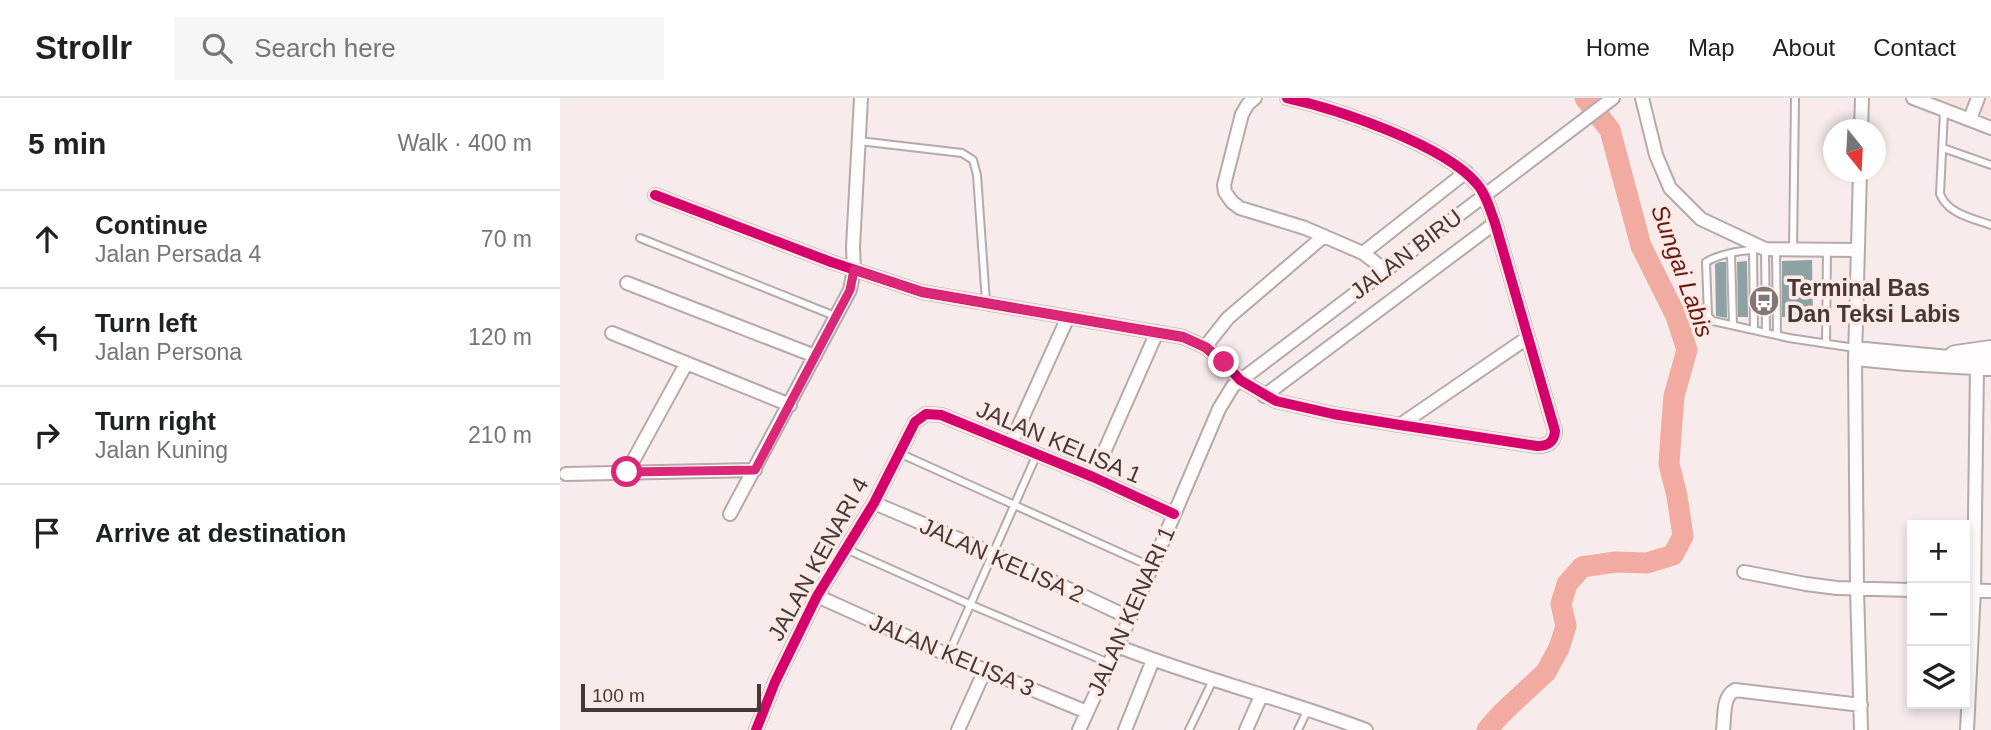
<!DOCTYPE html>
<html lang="en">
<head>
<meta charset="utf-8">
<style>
  :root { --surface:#fff; --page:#f6f6f6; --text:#202124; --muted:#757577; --line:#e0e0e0 }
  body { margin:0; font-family:Arial,sans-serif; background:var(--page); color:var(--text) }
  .controls { position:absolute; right:21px; bottom:21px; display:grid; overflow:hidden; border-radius:0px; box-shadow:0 4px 10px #0003 }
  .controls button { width:63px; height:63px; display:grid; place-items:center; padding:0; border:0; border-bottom:2px solid var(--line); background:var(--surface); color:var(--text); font:35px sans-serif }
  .compass { position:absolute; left:1263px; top:21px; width:63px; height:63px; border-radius:50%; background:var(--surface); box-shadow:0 4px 10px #0003; rotate:162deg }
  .scale { position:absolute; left:21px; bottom:18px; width:180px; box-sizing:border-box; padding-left:7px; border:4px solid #453836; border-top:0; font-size:19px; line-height:24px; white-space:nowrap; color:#453836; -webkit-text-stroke:5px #fde9e5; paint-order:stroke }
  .stop { position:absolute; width:21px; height:21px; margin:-16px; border:5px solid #db2777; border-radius:50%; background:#fff }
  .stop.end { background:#db2777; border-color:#fff; box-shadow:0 2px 7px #0008 }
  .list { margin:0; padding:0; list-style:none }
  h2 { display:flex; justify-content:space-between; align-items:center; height:91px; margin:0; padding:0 28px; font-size:30px }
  h2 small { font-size:23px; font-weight:400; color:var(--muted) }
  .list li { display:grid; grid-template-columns:46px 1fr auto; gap:21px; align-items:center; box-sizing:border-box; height:98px; padding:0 28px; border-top:2px solid var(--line) }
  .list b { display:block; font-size:26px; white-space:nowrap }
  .list p { margin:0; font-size:23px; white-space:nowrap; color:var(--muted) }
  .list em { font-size:23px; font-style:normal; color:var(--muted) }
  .icon { flex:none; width:38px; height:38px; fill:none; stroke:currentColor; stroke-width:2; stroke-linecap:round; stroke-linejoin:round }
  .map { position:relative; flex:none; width:1431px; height:632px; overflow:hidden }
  header { display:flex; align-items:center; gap:42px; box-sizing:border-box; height:98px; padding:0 35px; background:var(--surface); border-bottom:2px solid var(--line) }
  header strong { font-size:33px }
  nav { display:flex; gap:38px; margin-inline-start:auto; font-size:24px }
  .search { width:490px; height:63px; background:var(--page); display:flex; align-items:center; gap:18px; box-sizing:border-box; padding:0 24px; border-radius:0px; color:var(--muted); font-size:26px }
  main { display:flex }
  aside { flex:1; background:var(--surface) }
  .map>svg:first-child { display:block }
  .built { fill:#fae3df }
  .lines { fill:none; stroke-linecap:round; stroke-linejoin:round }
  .river { stroke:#f1aba1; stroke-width:21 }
  .building { fill:#8ea1a3 }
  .lane-casing { stroke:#b4aaa9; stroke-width:10 }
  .street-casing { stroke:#b4aaa9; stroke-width:16 }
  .highway-casing { stroke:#b4aaa9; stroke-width:28 }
  .lane { stroke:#fefcfc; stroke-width:6 }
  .street { stroke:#fefcfc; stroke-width:12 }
  .highway { stroke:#fefcfc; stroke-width:24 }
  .cycleway-casing { stroke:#fde9e5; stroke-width:15 }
  .cycleway { stroke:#d6006c; stroke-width:10 }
  .route { stroke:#db2777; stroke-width:9 }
  .labels { text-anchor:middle; stroke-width:7; stroke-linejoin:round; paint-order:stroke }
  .street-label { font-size:23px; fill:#453836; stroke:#fde9e5 }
  .poi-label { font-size:23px; font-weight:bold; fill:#453836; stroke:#fde9e5; text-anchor:start }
  .water-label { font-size:24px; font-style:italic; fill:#6c1812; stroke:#fde9e5 }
</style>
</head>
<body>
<header>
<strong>Strollr</strong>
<div class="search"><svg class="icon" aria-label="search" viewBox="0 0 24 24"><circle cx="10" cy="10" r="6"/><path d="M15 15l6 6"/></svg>Search here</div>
<nav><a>Home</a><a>Map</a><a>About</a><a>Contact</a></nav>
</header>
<main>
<aside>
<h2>5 min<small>Walk · 400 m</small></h2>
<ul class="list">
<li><svg class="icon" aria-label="ahead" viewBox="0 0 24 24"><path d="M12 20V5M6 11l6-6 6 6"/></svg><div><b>Continue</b><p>Jalan Persada 4</p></div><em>70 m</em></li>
<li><svg class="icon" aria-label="left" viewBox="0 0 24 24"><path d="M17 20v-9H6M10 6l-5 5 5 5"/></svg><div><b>Turn left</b><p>Jalan Persona</p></div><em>120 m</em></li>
<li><svg class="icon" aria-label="right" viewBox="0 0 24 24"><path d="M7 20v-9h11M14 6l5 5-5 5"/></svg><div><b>Turn right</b><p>Jalan Kuning</p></div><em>210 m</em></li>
<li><svg class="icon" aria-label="arrive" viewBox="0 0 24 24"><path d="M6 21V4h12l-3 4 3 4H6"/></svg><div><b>Arrive at destination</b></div></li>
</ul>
</aside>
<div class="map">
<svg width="1431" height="632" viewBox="0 0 1431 632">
  <rect width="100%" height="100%" fill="#f7eceb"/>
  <path class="built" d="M1358,0h73v24z"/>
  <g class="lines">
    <path class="river" d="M927,632l15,-17 44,-41 13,-24 7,-22 -5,-22 6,-20 15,-17 33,-5 32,1 26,-8 10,-19 -6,-40 -8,-32 2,-30 3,-38 13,-46 -11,-34 -35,-70 -31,-116 -25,-32"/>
  </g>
  <path class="building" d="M1252,162l1,56 -31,1v-56z
    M1187,163l1,56h-10l-1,-55z
    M1160,164h6l1,56 -11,-2 -1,-52z"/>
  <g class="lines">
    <g class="lane-casing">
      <path id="lane" d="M1384,13l-4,83c8,20 32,24 51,31
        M299,43l103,12 11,7 4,15 9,127
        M1383,50l48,17
        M80,140l195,78
        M1233,151l2,-151
        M1193,152l1,80
        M1216,152l1,85
        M1171,155l2,72
        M1206,235l-1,-84c-20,1 -41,3 -59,13l2,54 5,5 76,17 66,10
        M1266,246l1,-95
        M339,355l253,114
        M286,451l123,55 140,59
        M388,557l89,-201
        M629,632l24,-50
        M738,632l10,-21"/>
    </g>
    <g class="street-casing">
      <path id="street" d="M695,0l-7,6 -6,10 -18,71 1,7 7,10 8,6 65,20 58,25 22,17
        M1082,0l14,57 14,33 31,31 64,30 92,1
        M1353,0l78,30
        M1410,21l8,-21
        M1301,32l1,-32
        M1300,74l-5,187 2,230 4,141
        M95,97l176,67 91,30 261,45 22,10 19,15 16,18 36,21 57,13 67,11 137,21c10,0 17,-3 18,-15l-60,-208c-5,-13 -9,-29 -18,-39 -32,-39 -140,-75 -190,-86
        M803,155l103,-81
        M67,185l188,73
        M52,235l178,72
        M645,249l23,-29 96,-82
        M1295,250l104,10
        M1295,261l52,5 84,5
        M704,298l231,-173
        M840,327l127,-87
        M451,345l57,-126
        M67,374l59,-108
        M6,376l189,-4
        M533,379l64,-145
        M314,405l120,51 136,64
        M170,416l120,-224 4,-20 -1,-23 8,-149
        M1184,474l62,12 31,4 75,2
        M1405,492l26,1
        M257,498l131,59 139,57
        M557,548c81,32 167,53 249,84
        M196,632l19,-48 42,-86 57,-93 41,-81 11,-8 15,1 152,62 81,37
        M398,632l27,-60
        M519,632l51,-112 89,-209 14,-23 380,-288
        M565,632l28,-70
        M686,632l15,-34
        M1163,632c2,-14 -1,-33 12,-40l126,15
        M1407,632l7,-140 3,-222"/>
    </g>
    <g class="highway-casing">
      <path id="highway" d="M1396,260l35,-5"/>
    </g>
    <use href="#lane" class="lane"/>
    <use href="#street" class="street"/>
    <use href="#highway" class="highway"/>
    <g class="cycleway-casing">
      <path id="cycleway" d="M95,97l176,67 91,30 261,45 22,10 19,15 16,18 36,21 57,13 67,11 137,21c10,0 17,-3 18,-15l-60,-208c-5,-13 -9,-29 -18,-39 -32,-39 -140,-75 -190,-86
        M196,632l19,-48 42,-86 57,-93 41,-81 11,-8 15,1 152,62 81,37"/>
    </g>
    <use href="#cycleway" class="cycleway"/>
  </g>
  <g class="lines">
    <path class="route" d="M67,374l128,-2 95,-180 4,-20 68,22 261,45 22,10 19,15"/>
  </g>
  <defs>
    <g id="bus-disc" transform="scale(1.575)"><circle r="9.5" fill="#837775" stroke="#fde9e5"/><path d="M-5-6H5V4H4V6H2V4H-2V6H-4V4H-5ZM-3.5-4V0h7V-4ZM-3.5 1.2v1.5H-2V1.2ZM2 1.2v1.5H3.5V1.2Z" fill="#fff"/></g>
  </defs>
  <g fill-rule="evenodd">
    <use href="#bus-disc" x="1204" y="203"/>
  </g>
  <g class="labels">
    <g class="street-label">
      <text transform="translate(846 156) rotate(-37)" y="8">JALAN BIRU</text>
      <text transform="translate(499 344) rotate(23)" y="8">JALAN KELISA 1</text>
      <text transform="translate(258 461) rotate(-61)" y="8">JALAN KENARI 4</text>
      <text transform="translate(442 462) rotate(24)" y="8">JALAN KELISA 2</text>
      <text transform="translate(571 513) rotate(-66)" y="8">JALAN KENARI 1</text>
      <text transform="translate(392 557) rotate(23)" y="8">JALAN KELISA 3</text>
    </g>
    <g class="poi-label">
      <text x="1227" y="198">Terminal Bas<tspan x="1227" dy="26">Dan Teksi Labis</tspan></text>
    </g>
    <g class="water-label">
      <text transform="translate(1122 173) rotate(70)" y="8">Sungai Labis</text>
    </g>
  </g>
</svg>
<div class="controls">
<button>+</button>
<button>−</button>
<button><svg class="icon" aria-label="layers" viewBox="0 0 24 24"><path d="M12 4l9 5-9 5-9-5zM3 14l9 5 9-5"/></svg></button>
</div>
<svg class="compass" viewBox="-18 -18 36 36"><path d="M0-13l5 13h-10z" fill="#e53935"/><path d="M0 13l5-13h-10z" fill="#757577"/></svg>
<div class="scale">100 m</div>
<div class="stop" style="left:67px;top:374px"></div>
<div class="stop end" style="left:664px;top:264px"></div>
</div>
</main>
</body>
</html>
